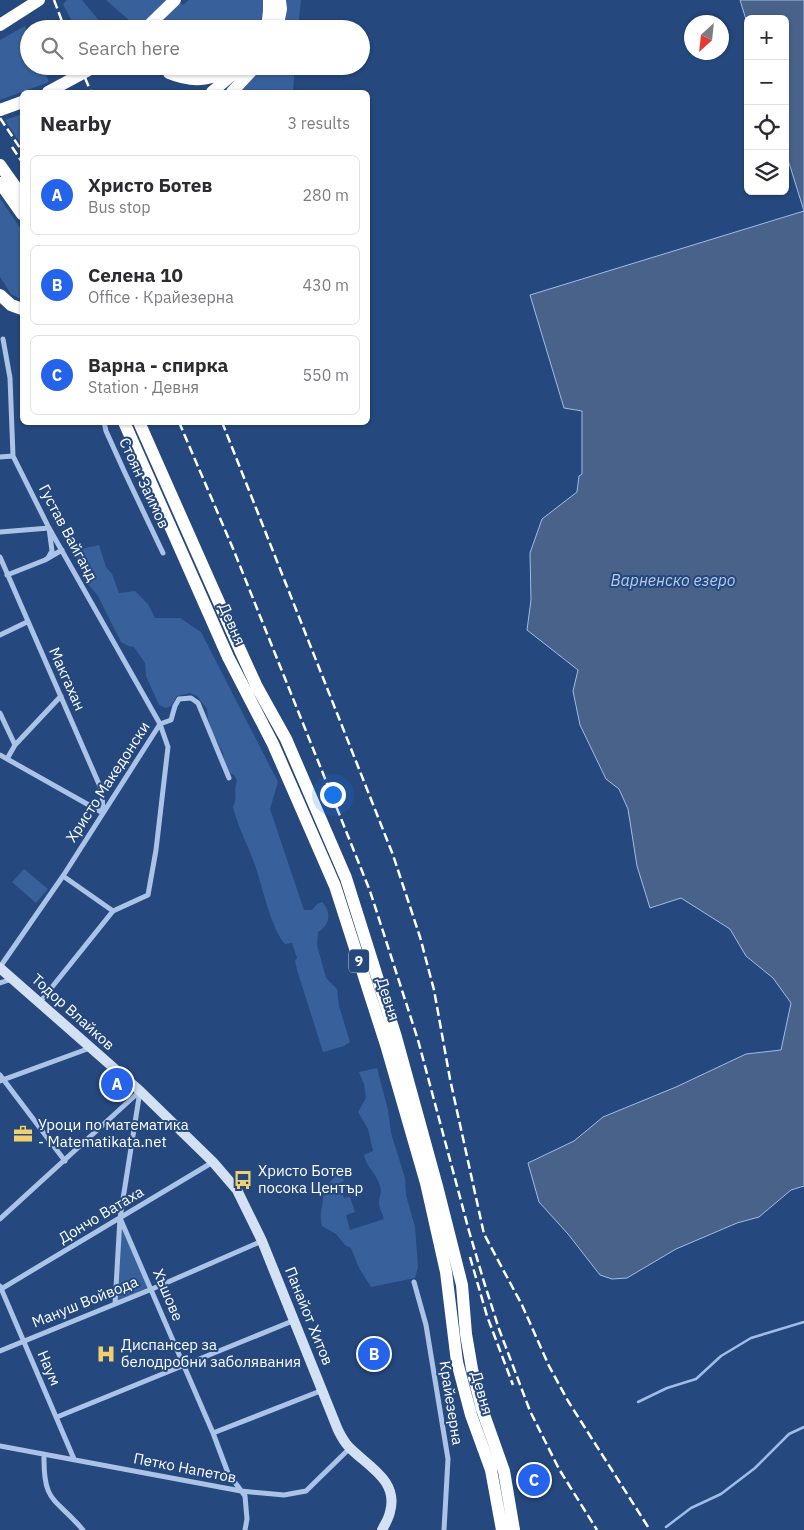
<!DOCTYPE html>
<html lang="en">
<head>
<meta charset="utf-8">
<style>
  :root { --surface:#fff; --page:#f2f2f3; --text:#2b2b33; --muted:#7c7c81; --line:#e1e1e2; --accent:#2563eb }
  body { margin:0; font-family:"IBM Plex Sans",sans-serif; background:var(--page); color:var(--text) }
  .controls { position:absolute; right:15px; top:15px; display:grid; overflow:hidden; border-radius:8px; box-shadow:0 1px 4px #0004 }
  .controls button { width:45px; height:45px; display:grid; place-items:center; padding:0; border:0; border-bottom:1px solid var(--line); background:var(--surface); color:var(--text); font:25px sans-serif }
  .compass { position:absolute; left:684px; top:15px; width:45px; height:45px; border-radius:50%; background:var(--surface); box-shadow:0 1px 4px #0004; rotate:207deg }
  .you { position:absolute; left:332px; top:794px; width:18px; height:18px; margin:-12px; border:4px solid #fff; border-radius:50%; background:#1a73e8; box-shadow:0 0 0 8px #1a73e833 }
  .badge { display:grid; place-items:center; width:32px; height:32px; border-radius:50%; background:var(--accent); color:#fff; font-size:16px; font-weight:700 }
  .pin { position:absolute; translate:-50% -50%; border:2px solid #fff; box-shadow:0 1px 5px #0006 }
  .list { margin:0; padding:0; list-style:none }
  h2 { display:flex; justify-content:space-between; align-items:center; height:65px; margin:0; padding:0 20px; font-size:21px }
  h2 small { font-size:16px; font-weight:400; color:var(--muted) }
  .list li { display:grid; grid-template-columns:32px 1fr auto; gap:15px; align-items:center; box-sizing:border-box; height:80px; margin:0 10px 10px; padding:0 10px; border:1px solid var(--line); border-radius:8px }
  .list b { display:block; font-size:19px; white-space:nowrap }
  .list p { margin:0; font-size:16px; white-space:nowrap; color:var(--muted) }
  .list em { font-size:16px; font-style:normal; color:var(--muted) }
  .icon { flex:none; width:28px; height:28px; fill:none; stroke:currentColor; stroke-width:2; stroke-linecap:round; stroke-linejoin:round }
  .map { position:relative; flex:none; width:804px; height:1530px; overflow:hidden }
  .search { position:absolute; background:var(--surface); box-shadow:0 1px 4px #0004; left:20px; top:20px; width:350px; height:55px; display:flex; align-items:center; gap:12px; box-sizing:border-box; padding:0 18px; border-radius:28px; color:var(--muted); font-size:19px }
  .panel { position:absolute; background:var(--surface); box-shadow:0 1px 4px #0004; left:20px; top:90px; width:350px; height:335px; border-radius:8px }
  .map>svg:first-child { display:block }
  .green { fill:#38619c }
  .water { fill:#48628a; stroke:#9fbde6 }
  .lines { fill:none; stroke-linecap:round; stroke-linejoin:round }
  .stream { stroke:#9fbde6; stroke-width:2.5 }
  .street { stroke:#aac3e6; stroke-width:5 }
  .secondary { stroke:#d4e1f5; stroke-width:10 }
  .highway { stroke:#fff; stroke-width:12 }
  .rail { stroke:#fff; stroke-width:2.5; stroke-dasharray:9 4; stroke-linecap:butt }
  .highway-bridge { stroke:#fff; stroke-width:12 }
  .labels { text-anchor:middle; stroke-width:4; stroke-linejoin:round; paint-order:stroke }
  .shield { fill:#25487e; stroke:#bec8d8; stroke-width:1 }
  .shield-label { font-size:14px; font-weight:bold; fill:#fff }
  .street-label { font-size:15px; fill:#fff; stroke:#25487e }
  .poi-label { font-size:15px; fill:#fff; stroke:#25487e; text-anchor:start }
  .water-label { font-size:16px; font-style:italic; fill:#b6cded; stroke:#25487e }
</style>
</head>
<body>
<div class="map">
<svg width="804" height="1530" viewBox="0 0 804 1530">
  <rect width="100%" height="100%" fill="#25487e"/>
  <path class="green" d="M67,0h15l24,29h-30l-13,-25z
    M106,0h71l6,5 6,-5h74l1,16 -3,13h-122z
    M287,0h14l-3,29h-14z
    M25,26l4,9v31h13l7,16 -49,18v-60z
    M263,66h32l-2,26h-53z
    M22,114v32l-17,-26z
    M0,198l22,33v69l-11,-6 -11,-17z
    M99,545l7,22 6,7 7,19 16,-2 13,13 7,14h25l21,14 77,150 -8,27 34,101h8l5,-6 5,-2c10,10 8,23 -4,30l-1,13 9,33 11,11 2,17 11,36 -6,4 -21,6 -25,-79 -3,-12 2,-3 -5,-15 -7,1c-15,-18 -22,-56 -30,-79 -7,-20 -17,-37 -22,-58 5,-11 0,-15 4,-26l-3,-6 -5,-2 -5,-12 -1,-8 -11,-22 -4,-12 -1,-10 -10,-13 -7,-3 -13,3 -6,10 -5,2 -7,-3 -13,-29 -1,-13 -11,-16 -6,-1 -7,-4 -23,-46 -10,-12 -6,-16 -9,-17z
    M24,869l24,20 -12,14 -24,-21z
    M377,1068l11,42 3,23 14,45 1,17 9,32 3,40 -3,11 -44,9 -12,-19 -8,-20 -6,-3 -9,-11 -14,-8c-4,-16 3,-23 1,-36l16,-18 5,9 -5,2 5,15 6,-1 5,15 -9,3 4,15 34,-11c-1,-5 -5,-11 -5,-16 0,-8 4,-9 0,-20 -4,-11 -12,-15 -15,-28l9,-4 -5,-22 -10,-17 8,-14 -2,-14 -5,-12z
    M120,1218l32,71 -37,15z"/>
  <path class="water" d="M740,0h64v1186l-13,4 -32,27 -22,6 -61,26 -49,29 -15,1 -12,-4 -32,-41 -29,-32 -11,-39 46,-22 29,-24 73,-30 70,-33 35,-4 10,-47 -18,-25 -27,-22 -16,-27 -49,-31 -31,10 -13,-42 -9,-57 -9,-20 -13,-10 -26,-54 -7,-34 5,-21 -51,-40 4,-30 -1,-47 12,-34 35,-27 2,-16 3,-2v-63l-18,-3 -34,-113 274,-84 -19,-61v-131h-37v7z"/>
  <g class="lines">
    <path class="stream" d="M638,1402l29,-14 29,-9 25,-23 30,-18 53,-16
      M666,1527l25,-19 30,-14 34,-26 34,-34 15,-7"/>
    <path class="street" d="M3,339l7,39 3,78 36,72 111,196 8,23 -12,103 -8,45 -35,16 -73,91
      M104,422l2,9 19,42 38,80
      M0,457l13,-1
      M0,532l49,-4 3,23 -4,7
      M0,557l102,234 1,22
      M7,575l38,-15 17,-10
      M0,635l27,-13
      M0,713l15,32
      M0,755l103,58
      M7,759l8,-14 46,-49
      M63,876l50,35
      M0,967l63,-91 97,-152 11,-4 4,-14 4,-7 12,-1 7,5 31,75
      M0,983l12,-4
      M0,1075l65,86
      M0,1081l90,-33
      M120,1218l93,215 15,40 17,23 2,23 -2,11
      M0,1219l140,-128
      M414,1282l12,43 22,134 -4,71
      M0,1286l74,173
      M1,1289l212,-127
      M115,1304l5,-86 20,-127
      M0,1351l152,-62 110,-48
      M57,1417l238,-97
      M213,1433l110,-43
      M0,1446l241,45 43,4 22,-4 44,-43
      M44,1454c-1,50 11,43 39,76"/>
    <path class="secondary" d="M0,968l140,123 73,71 24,28 25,51 76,189c3,6 6,12 11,17 18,19 50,33 41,65 -1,6 -5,12 -8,18"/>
    <path class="highway" d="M0,25l39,-25
      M145,29l30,-29
      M267,29l2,-18v-11
      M277,29l4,-20 -1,-9
      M169,73c29,12 44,5 72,-7
      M212,92l22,-19
      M232,92l24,-26
      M0,110l22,-8
      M0,165l22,31
      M0,183l22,31
      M0,295l11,10 11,4
      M124,422l104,235 45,87 62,142 52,162 39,135 20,89 11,90 14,53 20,55 11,60
      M139,422l102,230 16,35 29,52 60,139 50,159 41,149 25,99 4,49 6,35 10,40 22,62 10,59"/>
    <path class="rail" d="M54,0l11,29
      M80,66l11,26
      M0,118l22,33
      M12,147l10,15
      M179,422l55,129 136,340 48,149 51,191 15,51 15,47 31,82 29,58 38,61
      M222,422l171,433 27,82 14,53 16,89 34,155 38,71 27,61 19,35 82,129
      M470,1257l17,59 26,69"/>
    <path class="highway-bridge" d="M48,92l48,-26"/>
  </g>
  <defs>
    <g id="office-bare" transform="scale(1.5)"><path d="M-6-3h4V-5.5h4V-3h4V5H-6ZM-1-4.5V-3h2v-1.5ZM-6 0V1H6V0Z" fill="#f0d06e" stroke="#25487e" stroke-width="2.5" paint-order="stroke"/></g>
    <g id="bus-bare" transform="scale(1.5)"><path d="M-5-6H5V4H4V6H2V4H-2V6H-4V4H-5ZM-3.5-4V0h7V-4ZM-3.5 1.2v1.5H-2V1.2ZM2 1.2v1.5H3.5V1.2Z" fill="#f0d06e" stroke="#25487e" stroke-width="2.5" paint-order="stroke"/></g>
    <g id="hospital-bare" transform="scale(1.5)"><path d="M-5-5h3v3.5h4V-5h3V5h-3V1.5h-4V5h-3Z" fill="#f0d06e" stroke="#25487e" stroke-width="2.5" paint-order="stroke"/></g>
  </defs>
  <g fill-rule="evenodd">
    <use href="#office-bare" x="23" y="1134"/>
    <use href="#bus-bare" x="243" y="1180"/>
    <use href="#hospital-bare" x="106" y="1354"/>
  </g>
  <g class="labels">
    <rect class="shield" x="349" y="949.5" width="20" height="23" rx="4"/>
    <g class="shield-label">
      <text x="359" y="966">9</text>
    </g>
    <g class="street-label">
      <text transform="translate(144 483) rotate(65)" y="5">Стоян Заимов</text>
      <text transform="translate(68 533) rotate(62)" y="5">Густав Вайганд</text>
      <text transform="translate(232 624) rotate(66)" y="5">Девня</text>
      <text transform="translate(67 679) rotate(66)" y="5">Макгахан</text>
      <text transform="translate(108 782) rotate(-57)" y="5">Христо Македонски</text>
      <text transform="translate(388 999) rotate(72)" y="5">Девня</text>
      <text transform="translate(73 1012) rotate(42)" y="5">Тодор Влайков</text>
      <text transform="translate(101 1215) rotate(-31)" y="5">Дончо Ватаха</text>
      <text transform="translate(168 1295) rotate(67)" y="5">Хъшове</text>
      <text transform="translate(85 1302) rotate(-22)" y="5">Mануш Войвода</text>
      <text transform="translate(309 1316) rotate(68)" y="5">Панайот Хитов</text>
      <text transform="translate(49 1368) rotate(67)" y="5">Наум</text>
      <text transform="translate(482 1393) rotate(74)" y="5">Девня</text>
      <text transform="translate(451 1403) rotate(81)" y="5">Кpaйeзepнa</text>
      <text transform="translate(185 1468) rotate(11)" y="5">Петко Напетов</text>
    </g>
    <g class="poi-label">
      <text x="38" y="1130">Уроци по математика<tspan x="38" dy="17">- Matematikata.net</tspan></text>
      <text x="258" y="1176">Христо Ботев<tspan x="258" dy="17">посока Център</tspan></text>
      <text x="121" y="1350">Диспансер за<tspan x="121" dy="17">белодробни заболявания</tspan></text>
    </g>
    <g class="water-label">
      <text x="673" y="586">Варненско езеро</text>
    </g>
  </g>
</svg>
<div class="controls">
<button>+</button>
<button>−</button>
<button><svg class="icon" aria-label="locate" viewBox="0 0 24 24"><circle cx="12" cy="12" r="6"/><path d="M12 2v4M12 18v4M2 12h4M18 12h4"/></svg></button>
<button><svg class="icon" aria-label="layers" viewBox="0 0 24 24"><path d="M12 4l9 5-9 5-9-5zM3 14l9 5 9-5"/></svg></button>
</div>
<svg class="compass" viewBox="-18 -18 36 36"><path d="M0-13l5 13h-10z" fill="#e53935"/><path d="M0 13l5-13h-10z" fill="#7c7c81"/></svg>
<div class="you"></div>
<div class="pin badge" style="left:117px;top:1084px">A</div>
<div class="pin badge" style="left:374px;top:1354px">B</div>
<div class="pin badge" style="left:534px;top:1480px">C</div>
<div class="search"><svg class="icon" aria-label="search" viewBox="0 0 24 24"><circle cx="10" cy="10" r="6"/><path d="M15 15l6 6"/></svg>Search here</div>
<section class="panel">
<h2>Nearby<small>3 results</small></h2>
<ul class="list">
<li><span class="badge">A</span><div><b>Христо Ботев</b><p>Bus stop</p></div><em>280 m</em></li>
<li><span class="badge">B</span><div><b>Селена 10</b><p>Office · Кpaйeзepнa</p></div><em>430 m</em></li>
<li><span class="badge">C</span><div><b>Варна - спирка</b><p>Station · Девня</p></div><em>550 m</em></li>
</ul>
</section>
</div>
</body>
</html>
